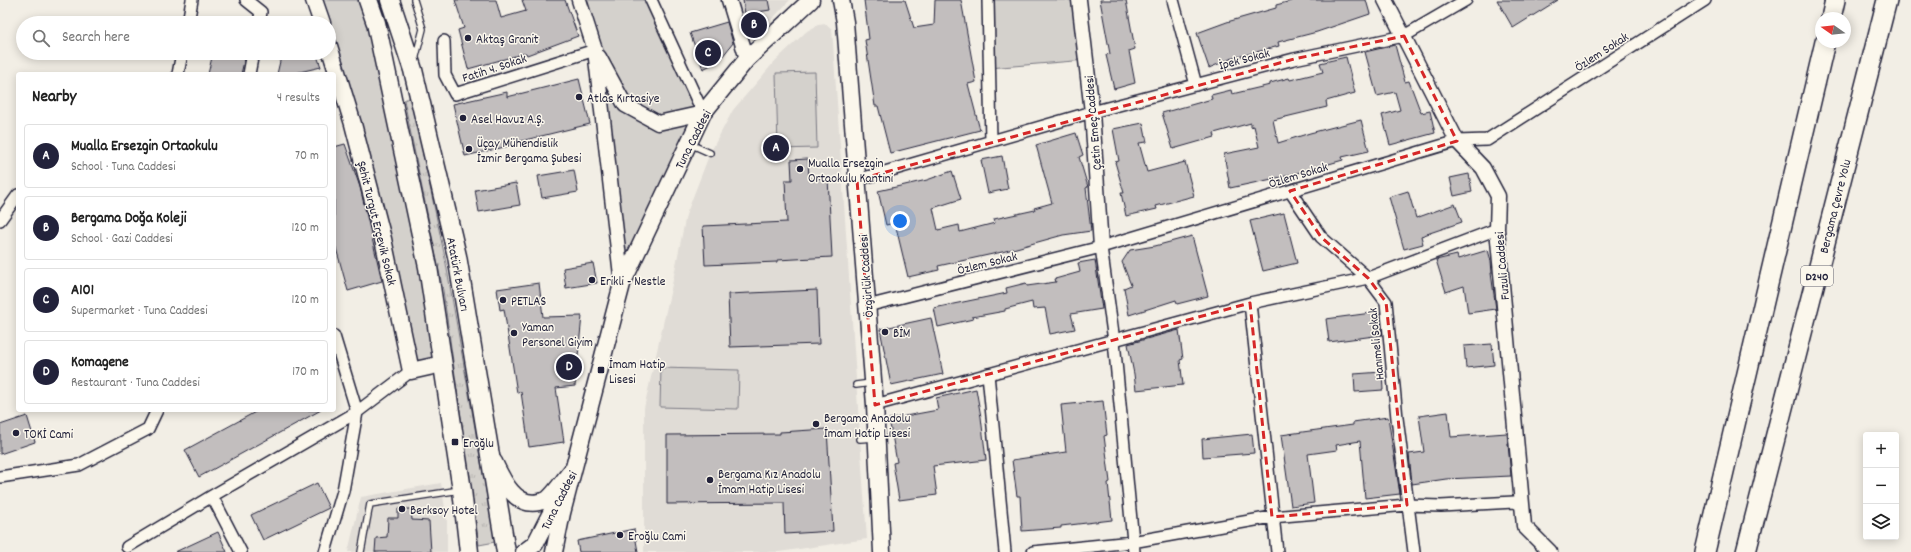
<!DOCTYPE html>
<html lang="en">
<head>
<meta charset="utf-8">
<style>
  :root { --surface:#fff; --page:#f6f6f6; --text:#222; --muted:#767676; --line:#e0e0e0; --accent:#22223b }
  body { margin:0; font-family:Dekko,sans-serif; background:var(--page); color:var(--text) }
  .controls { position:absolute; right:12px; bottom:12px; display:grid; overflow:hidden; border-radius:4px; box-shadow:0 2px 10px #0003 }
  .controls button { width:36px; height:36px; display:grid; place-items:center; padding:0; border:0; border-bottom:1px solid var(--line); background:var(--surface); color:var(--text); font:20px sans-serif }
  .compass { position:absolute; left:1815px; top:12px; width:36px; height:36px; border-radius:50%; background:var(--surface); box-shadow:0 2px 10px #0003; rotate:284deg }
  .you { position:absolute; left:900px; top:221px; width:14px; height:14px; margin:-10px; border:3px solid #fff; border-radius:50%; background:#1a73e8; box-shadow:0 0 0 6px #1a73e833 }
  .badge { display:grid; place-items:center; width:26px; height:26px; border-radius:50%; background:var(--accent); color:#fff; font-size:13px; font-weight:700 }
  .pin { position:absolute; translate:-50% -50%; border:2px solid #fff; box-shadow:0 1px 4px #0006 }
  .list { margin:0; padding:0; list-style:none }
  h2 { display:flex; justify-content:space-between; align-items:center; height:52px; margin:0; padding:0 16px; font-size:17px }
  h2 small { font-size:13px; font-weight:400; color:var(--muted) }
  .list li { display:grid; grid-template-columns:26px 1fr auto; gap:12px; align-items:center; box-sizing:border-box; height:64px; margin:0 8px 8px; padding:0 8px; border:1px solid var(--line); border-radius:4px }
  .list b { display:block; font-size:15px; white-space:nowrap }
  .list p { margin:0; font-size:13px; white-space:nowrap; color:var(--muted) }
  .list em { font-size:13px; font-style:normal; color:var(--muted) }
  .icon { flex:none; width:22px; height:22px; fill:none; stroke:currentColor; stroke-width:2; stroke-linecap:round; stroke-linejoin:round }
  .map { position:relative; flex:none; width:1911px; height:552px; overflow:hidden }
  .search { position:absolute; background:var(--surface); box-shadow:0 2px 10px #0003; left:16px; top:16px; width:320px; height:44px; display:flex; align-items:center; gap:10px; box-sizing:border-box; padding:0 14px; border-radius:22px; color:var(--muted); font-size:15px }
  .panel { position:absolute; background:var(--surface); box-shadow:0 2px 10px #0003; left:16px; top:72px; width:320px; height:340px; border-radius:4px }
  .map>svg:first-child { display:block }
  .built { fill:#e0dcd6 }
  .grass { fill:url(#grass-tufts); stroke:#7b7a84 }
  .green { fill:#d4d1cc; stroke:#7b7a84 }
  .building { fill:#c2bebe; stroke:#22223b }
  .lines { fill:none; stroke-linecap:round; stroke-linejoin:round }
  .service-casing { stroke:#22223b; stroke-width:8 }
  .minor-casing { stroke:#22223b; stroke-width:14 }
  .tertiary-casing { stroke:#22223b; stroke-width:17 }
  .secondary-casing { stroke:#22223b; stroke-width:19 }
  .primary-casing { stroke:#22223b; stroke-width:21 }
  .trunk-casing { stroke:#22223b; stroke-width:22 }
  .service { stroke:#fbf7ec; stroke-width:5.5 }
  .minor { stroke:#fbf7ec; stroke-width:11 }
  .tertiary { stroke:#fbf7ec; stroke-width:14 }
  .secondary { stroke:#fbf7ec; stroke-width:16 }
  .primary { stroke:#fbf7ec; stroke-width:18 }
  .trunk { stroke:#fbf7ec; stroke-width:19 }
  .marked { fill:none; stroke:#d62828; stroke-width:3; stroke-dasharray:8 5; stroke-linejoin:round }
  .poi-dot { fill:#22223b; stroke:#fbf7ec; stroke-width:1.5 }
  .labels { text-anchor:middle; stroke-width:3; stroke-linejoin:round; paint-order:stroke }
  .shield { fill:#fbf7ec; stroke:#636270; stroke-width:1 }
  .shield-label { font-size:12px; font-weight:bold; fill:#22223b }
  .poi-label { font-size:13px; fill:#22223b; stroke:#fbf7ec; text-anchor:start }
  .street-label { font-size:13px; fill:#22223b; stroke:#fbf7ec }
</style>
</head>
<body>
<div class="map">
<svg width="1911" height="552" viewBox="0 0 1911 552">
  <defs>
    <pattern id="grass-tufts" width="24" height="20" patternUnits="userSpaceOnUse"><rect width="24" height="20" fill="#d4d1cc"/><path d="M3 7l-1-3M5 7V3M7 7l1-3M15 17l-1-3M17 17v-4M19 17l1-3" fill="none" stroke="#b6b3b0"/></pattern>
  </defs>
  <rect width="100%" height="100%" fill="#f2eee5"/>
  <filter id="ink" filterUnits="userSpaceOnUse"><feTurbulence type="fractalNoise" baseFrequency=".025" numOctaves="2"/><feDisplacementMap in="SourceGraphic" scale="8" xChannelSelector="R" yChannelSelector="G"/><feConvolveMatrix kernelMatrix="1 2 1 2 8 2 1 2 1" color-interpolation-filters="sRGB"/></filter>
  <g filter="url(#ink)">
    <path class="built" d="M734,0h56l-30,32 -15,5z
      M826,24l6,5 35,510 -88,13h-135v-144l29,-128 13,-65 24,-62 23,-43 43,-50 31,-29 11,-6z
      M441,483l6,38v31h-99l13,-55z"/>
    <path class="grass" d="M411,97l34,161 50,284 -16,3 -36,-255 -39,-190z"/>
    <path class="green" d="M314,0h54l74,364 -31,7 -82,-325v-23z
      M579,0h72l52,113 -81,171 -27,-234z
      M988,0h91l7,60 -97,8z
      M815,72l2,76 -39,1 -2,-76z
      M661,368l78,2 -1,39 -78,-2z"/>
    <path class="building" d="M455,0h41l5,18 25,-7 -4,-11h43l13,36 -51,19 -1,-2 -58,16 -10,-39 6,-2z
      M743,0h25l2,10 -25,4z
      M864,0h41l9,28 20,-3 1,-25h26l15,82 -8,2 12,46 -90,23 -12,-47h-3l-10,-66 4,-1z
      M1100,0h26l9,49 -6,2 6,32 -21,6 -8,-34 4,-1z
      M1295,0h71l4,14 -53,18 -39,10 1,4 -49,13 -21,9 -12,-35 30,-11 49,-14v-3z
      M1497,0h61l-45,28z
      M727,22l6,21 -14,18 -16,8 -13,-36z
      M1395,45l10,37 4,-1 12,32 9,-2 5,22 -45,12 -8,-30 18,-5 -5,-18 -18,4 -12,-44z
      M213,53h33l-5,21h-33z
      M282,53h34l5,14 -30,7h-14z
      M1346,57l9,36 -29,8 1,6 -54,13 5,23 32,-10 51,-13 8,31 -27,6 1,3 -57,16 -56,12 -6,-34 35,-7 -5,-21 -3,1v-4l-37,10 1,4 -42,12 -11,-36 50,-14 -1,-4 20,-5 1,4 38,-9v-2l19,-5 1,2 33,-8 -3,-9z
      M579,79l11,45 -73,18 1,2 -53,12 -12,-52 54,-12v5z
      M1143,123l4,19 -8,1 8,29 38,-10 9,34 -38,10 1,3 -31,7 -5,-23h3l-9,-31 4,-1 -6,-32z
      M1076,133l7,22 -4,2 9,30 -2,1 5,43 -28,4 -61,17 -64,14 1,4 -31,7 -13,-54 -9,2 -8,-34 49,-11 25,-9 9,28 -28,9 5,22 21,-5 1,7 35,-9 -1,-4 41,-9 -1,-2 18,-5 -16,-58z
      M345,144l15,43 22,94 -34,10 -14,-50v-94z
      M1002,156l6,33 -20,4 -7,-33z
      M808,159l1,20 19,-1 4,79 -55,3v2l-72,3 -2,-39 84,-4 -2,-42h7l-1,-20z
      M574,170l4,22 -36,6 -4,-22z
      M1469,174l3,18 -18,4 -4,-18z
      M516,183l4,22 -41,7 -4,-22z
      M1408,191l8,27 39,-14 7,18 -41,14 2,8 -19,5 -15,-52z
      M1284,213l13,50 -34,8 -13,-50z
      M1192,236l16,60 -31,8 -1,-4 -47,15 -5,-27 7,-3 -9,-23 8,-12 25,-4z
      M1488,250l3,11 1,12h-1l5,36 -28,4 -4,-27 -18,6 -10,-32 21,-5 1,4z
      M1095,260l7,49 -31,5 4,15 -25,5 -5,-26 -12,1 -1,-7 -27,7v2l-33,6 1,2 -35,8 -4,-19 73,-15 -1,-5 20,-5 1,3 29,-4 -1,-3 25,-7 -2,-9z
      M593,263l4,20 -31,5 -3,-20z
      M539,283l4,34 39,-1 -7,70 -19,2 8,54 -35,5 -8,-55 -4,1 -13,-84 -4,1 -3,-21z
      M817,290l2,54 -89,3 -2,-53z
      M1379,312l3,23 -53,7 -3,-23z
      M931,318l12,56 -52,11 -11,-56z
      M1179,330l4,29 -3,1 3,25 -47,5 -2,-16 -6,-30z
      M1492,344l2,21 -28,3 -2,-22z
      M1382,372l1,18 -28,2 -1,-18z
      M976,389l5,28 5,43 -53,6 4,29 -38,5 -6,-37 4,-1 -8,-43 49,-9 -2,-12z
      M1103,401l4,34 -3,1 6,46 -2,1 4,37 -51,6v2l-39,3 -2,-35h-3l-5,-36 54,-8 -5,-47z
      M259,410h62l-122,67 -14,-27z
      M1448,412l3,25 56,-4 4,43 -65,3 -34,5 -3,-30 15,-2 -5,-36z
      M27,416l8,26 -35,12v-29z
      M1388,417l12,77 -35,4 -5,-57 -24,4 1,5 -29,4 6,49 -23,3 -10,-71 72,-10v-3z
      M827,429l6,102 -48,3 -1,-31 -117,1v-69l113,-1v-2z
      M1252,434l2,19 -51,4 -1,-18z
      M317,483l12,25 -66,32 -12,-25z
      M398,509h13l1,11 17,1 2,31h-56l1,-14 11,-1 1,-19h10z
      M634,529l4,23h-59l-2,-11z
      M218,532l9,20h-52z"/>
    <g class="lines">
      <g class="service-casing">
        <path id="service" d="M414,0l9,29 -8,31
          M690,144l20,9
          M856,385l15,-2
          M860,439l15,-1
          M361,552l9,-48 90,-14"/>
      </g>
      <g class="minor-casing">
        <path id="minor" d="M246,0l15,12 -2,11
          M651,0l52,113
          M988,0l3,141
          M1173,0l23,85
          M188,23l4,-23
          M444,41l1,34 10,19 140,-44
          M178,74l4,-21
          M249,74l4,-21
          M857,180l235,-68 202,-53 110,-23 62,-36
          M1290,191l31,46 47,41 18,24 11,116 17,134
          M0,220l18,-25
          M1101,247l13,94 20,211
          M1250,303l27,249
          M867,306l234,-59 356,-106 30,-1 218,-140
          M988,374l17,178
          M875,405l375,-102 118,-25 129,-49
          M0,477l79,-12 69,-36 9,-19
          M212,496l29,56
          M127,547l85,-51 145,-84 54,-41
          M325,552l18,-61 14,-79 -23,-76
          M1033,552l99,-10 140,-25 135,-12 34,1 73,-4 8,3"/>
      </g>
      <g class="tertiary-casing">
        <path id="tertiary" d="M579,0l16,50 27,234
          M729,0l18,59
          M1079,0l13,112 9,135
          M1385,0l72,141 26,27 15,28 -1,33 27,297 26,26
          M599,57l26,48 33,18 45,-10"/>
      </g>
      <g class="secondary-casing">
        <path id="secondary" d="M314,0l8,23
          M841,0l4,22 30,383 7,147
          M329,46l24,78 30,115 28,132 31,-7
          M494,462c8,17 21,46 45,40 3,-1 7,-1 9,-3 9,-8 16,-20 24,-29
          M524,552l11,-8 24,-47
          M554,552l8,-39 60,-229 81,-171 44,-54 64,-59"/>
      </g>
      <g class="primary-casing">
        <path id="primary" d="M368,0l8,23 52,244 34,223 7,62
          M390,0l23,70 44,186 49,296"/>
      </g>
      <g class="trunk-casing">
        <path id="trunk" d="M1831,18l4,-18
          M1705,552l120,-510
          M1746,552l141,-552"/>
      </g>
      <use href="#service" class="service"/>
      <use href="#minor" class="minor"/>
      <use href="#tertiary" class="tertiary"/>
      <use href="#secondary" class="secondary"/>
      <use href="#primary" class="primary"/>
      <use href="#trunk" class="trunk"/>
    </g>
  </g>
  <path class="marked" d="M1404,36l53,105 -167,50 31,46 47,41 18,24 21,203 -135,12 -22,-214 -375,102 -18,-225 437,-121z"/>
  <g class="poi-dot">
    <circle cx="468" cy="38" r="4"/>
    <circle cx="579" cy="97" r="4"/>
    <circle cx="463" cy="118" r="4"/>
    <circle cx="469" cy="149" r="4"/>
    <circle cx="800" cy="169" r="4"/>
    <circle cx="592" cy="280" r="4"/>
    <circle cx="503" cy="300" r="4"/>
    <circle cx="885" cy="332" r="4"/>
    <circle cx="514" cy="333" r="4"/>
    <rect x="597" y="366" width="8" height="8" rx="2"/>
    <circle cx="816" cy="424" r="4"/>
    <circle cx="16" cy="433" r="4"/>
    <rect x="451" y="438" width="8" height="8" rx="2"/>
    <circle cx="710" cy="480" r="4"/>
    <circle cx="402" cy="509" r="4"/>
    <circle cx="620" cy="535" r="4"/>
  </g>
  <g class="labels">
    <rect class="shield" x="1801" y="266" width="32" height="20" rx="3"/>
    <g class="shield-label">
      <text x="1817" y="280">D240</text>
    </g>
    <g class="poi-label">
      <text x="476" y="43">Aktaş Granit</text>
      <text x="587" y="102">Atlas Kırtasiye</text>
      <text x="471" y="123">Asel Havuz A.Ş.</text>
      <text x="477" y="147">Üçay Mühendislik<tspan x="477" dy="15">İzmir Bergama Şubesi</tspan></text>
      <text x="808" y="167">Mualla Ersezgin<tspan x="808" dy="15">Ortaokulu Kantini</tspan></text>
      <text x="600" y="285">Erikli - Nestle</text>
      <text x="511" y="305">PETLAS</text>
      <text x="522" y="331">Yaman<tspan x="522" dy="15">Personel Giyim</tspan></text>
      <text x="893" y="337">BİM</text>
      <text x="609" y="368">İmam Hatip<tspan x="609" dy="15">Lisesi</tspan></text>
      <text x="824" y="422">Bergama Anadolu<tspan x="824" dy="15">İmam Hatip Lisesi</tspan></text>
      <text x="24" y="438">TOKİ Cami</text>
      <text x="463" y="447">Eroğlu</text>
      <text x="718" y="478">Bergama Kız Anadolu<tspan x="718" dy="15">İmam Hatip Lisesi</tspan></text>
      <text x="410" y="514">Berksoy Hotel</text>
      <text x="628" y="540">Eroğlu Cami</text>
    </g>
    <g class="street-label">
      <text transform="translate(1601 51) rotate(-33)" y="5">Özlem Sokak</text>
      <text transform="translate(1244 58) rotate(-15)" y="5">İpek Sokak</text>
      <text transform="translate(494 67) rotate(-18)" y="5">Fatih 4. Sokak</text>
      <text transform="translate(1092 123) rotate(-95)" y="5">Çetin Emeç Caddesi</text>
      <text transform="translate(692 139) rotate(-63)" y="5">Tuna Caddesi</text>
      <text transform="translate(1298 174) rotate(-17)" y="5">Özlem Sokak</text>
      <text transform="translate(1834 206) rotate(-76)" y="5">Bergama Çevre Yolu</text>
      <text transform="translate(378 223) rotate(76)" y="5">Şehit Turgut Erçevik Sokak</text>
      <text transform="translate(987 262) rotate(-14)" y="5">Özlem Sokak</text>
      <text transform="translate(1501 266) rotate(-95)" y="5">Fuzuli Caddesi</text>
      <text transform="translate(459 274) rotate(79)" y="5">Atatürk Bulvarı</text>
      <text transform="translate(865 276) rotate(-94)" y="5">Özgürlük Caddesi</text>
      <text transform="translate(1375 344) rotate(-96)" y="5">Hanımeli Sokak</text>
      <text transform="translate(558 500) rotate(-63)" y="5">Tuna Caddesi</text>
    </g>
  </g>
</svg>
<div class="controls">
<button>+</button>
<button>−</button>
<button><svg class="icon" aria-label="layers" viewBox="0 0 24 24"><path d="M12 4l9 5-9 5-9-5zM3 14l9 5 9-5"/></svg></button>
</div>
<svg class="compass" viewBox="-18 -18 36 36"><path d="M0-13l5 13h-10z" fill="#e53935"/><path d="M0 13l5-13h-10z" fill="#767676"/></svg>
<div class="you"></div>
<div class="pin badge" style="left:776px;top:148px">A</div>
<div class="pin badge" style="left:754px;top:25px">B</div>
<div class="pin badge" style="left:708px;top:53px">C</div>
<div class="pin badge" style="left:569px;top:367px">D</div>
<div class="search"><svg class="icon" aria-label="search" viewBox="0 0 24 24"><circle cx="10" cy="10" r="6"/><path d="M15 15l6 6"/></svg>Search here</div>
<section class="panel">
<h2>Nearby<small>4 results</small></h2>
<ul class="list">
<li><span class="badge">A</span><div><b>Mualla Ersezgin Ortaokulu</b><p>School · Tuna Caddesi</p></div><em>70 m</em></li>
<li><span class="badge">B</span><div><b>Bergama Doğa Koleji</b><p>School · Gazi Caddesi</p></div><em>120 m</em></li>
<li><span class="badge">C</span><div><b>A101</b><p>Supermarket · Tuna Caddesi</p></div><em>120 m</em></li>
<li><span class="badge">D</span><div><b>Komagene</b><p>Restaurant · Tuna Caddesi</p></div><em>170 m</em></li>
</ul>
</section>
</div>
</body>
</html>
